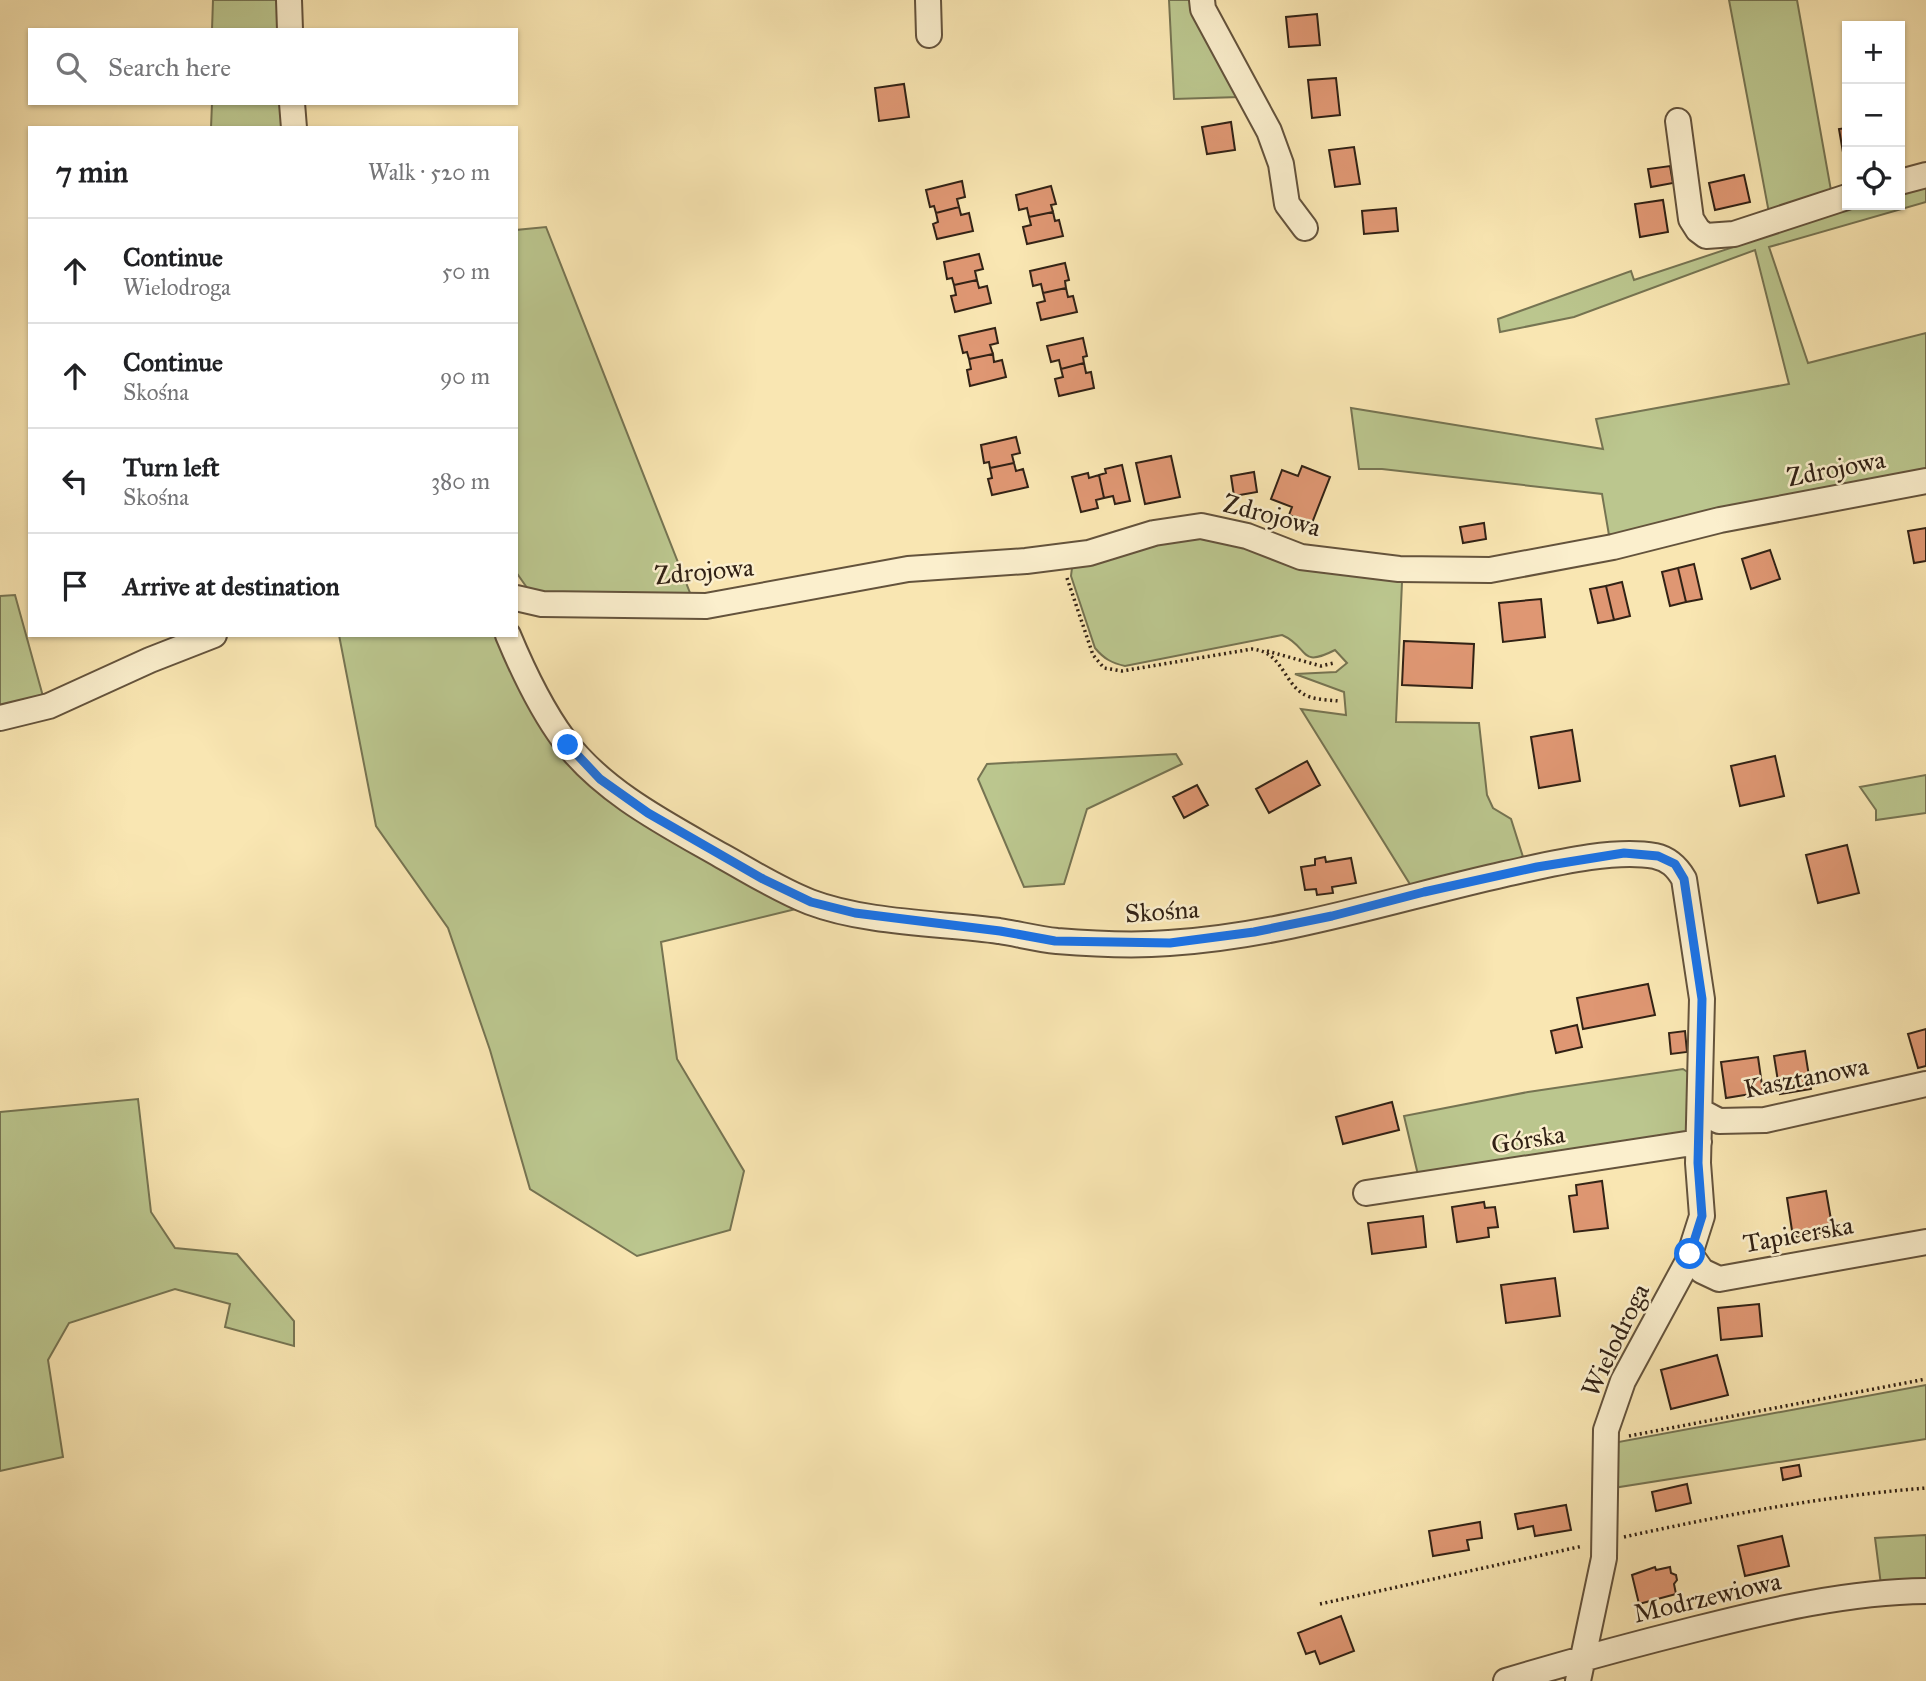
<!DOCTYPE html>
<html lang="en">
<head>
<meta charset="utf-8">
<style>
  :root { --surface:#fff; --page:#f2f2f2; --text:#202124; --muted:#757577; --line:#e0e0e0 }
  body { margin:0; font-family:"IM FELL Great Primer",serif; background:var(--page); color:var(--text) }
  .controls { position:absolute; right:21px; top:21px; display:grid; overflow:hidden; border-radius:0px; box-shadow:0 2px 5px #0004 }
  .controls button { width:63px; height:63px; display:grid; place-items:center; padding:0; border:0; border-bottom:2px solid var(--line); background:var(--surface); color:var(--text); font:35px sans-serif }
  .stop { position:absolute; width:21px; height:21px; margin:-16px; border:5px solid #1a73e8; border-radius:50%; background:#fff }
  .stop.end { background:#1a73e8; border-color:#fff; box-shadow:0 2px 7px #0008 }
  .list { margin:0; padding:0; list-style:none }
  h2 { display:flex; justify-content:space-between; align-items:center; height:91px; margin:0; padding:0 28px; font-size:30px }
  h2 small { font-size:23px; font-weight:400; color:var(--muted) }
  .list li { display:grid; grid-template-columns:46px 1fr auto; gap:21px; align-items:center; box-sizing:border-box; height:105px; padding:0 28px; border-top:2px solid var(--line) }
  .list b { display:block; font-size:26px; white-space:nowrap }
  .list p { margin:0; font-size:23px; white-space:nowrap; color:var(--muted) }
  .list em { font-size:23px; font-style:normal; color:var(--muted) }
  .icon { flex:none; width:38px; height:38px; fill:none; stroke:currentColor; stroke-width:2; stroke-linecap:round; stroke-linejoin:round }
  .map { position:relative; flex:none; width:1926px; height:1681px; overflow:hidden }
  .search { position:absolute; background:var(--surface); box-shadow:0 2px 5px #0004; left:28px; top:28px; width:490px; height:77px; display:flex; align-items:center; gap:18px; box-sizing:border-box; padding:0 24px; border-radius:0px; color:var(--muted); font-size:26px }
  .panel { position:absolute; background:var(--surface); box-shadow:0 2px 5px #0004; left:28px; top:126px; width:490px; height:511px; border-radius:0px }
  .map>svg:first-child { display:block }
  .green { fill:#bbc68e; stroke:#767452; stroke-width:2 }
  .building { fill:#df9773; stroke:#322215; stroke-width:2 }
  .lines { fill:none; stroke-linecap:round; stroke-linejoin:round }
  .minor-casing { stroke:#64533c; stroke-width:28 }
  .path { stroke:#322215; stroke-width:3.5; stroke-dasharray:2 3.5; stroke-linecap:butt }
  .minor { stroke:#fbefcd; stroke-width:24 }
  .route { stroke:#1a73e8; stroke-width:9 }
  .labels { text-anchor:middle; stroke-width:5; stroke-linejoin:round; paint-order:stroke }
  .street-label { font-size:26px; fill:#322215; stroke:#fbefcd }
</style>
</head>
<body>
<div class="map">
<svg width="1926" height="1681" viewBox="0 0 1926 1681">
  <rect width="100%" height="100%" fill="#f9e6b2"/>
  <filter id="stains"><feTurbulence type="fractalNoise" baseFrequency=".00286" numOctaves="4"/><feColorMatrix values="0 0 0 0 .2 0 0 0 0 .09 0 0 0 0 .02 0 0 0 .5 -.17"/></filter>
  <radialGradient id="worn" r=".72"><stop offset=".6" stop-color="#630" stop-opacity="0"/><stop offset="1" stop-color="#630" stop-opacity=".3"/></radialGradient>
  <path class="green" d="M213,0h67l1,30h-69z
    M1169,0h28l42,97 -65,2z
    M1729,0h68l35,196 -63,17z
    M212,103h69l1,25h-71z
    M1926,183v19l-157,45 39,116 118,-30v145l-316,63 -8,-47 -220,-25h-23l-8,-61 252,41 -7,-30 193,-35 -34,-134 -181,67 -74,15 -2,-13 133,-48 3,9 226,-75h40v-13z
    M546,227l146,371 -162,-6 -14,-20v-342z
    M1199,531l97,32 106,19 -6,140 83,1 8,72 6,13 18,11 12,38 -12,10 -98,22 -112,-180 45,6 -2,-23 -49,-18 41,-2 11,-9 -12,-13c-37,19 -25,-3 -53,-15l-157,31c-13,-3 -21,-7 -30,-18l-24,-72 1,-8 5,-7z
    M15,595l29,105 -44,11v-115z
    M339,635h162l72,124 235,147 -147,36 16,117 67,112 -14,59 -93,26 -107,-67 -40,-139 -42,-122 -72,-102z
    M1176,754l6,10 -95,45 -23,75 -40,3 -46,-108 9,-15z
    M1926,775v38l-50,7v-10l-16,-23z
    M1683,1069l12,8 -3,51 -16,9 -257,42 -15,-63 124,-24z
    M138,1099l13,113 24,36 62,6 57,67v25l-69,-19 5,-23 -55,-15 -106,34 -21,37 15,97 -63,14v-359z
    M1926,1385v54l-313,49v-45z
    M1926,1535v51l-45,-1 -6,-47z"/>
  <path class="building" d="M1317,14l3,31 -31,2 -3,-30z
    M1336,78l4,37 -28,3 -4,-38z
    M904,84l5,33 -30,4 -4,-33z
    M1231,122l4,28 -28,4 -5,-27z
    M1847,128v36h-2l-6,-35z
    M1354,147l6,37 -25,3 -6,-37z
    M1670,166l3,17 -22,4 -3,-18z
    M1744,175l6,27 -35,8 -6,-27z
    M962,181l3,16 -8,2 2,8 -23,6 -2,-7 -4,1 -4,-17z
    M1051,186l5,18 -5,1 2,7 -24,5 -2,-9 -8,2 -3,-15z
    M1663,200l5,32 -28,5 -5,-33z
    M959,207l2,8 8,-2 4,18 -36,8 -4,-15 5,-2 -2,-9z
    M1396,208l2,23 -34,3 -2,-23z
    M1053,212l2,9 4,-1 4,16 -36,8 -4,-17 8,-2 -2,-8z
    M979,254l4,15 -8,2 2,9 -23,5 -2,-7 -5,1 -3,-17z
    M1065,263l4,17 -4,1 1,7 -23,5 -2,-9 -8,2 -3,-15z
    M977,280l2,8 8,-2 4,17 -36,9 -4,-16 5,-1 -2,-10z
    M1066,288l2,9 5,-1 4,16 -36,8 -4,-17 8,-2 -2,-8z
    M995,328l3,15 -8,2 3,9 -24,5 -2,-7 -4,1 -4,-17z
    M1083,338l4,18 -4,1 1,6 -23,6 -2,-9 -8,2 -4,-16z
    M993,354l1,8 8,-2 4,17 -36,9 -3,-16 4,-1 -2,-10z
    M1084,363l2,10 5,-1 3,16 -35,8 -4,-17 8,-2 -2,-8z
    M1016,437l4,16 -8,2 2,8 -24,5 -1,-6 -5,1 -3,-18z
    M1171,456l9,41 -35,7 -9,-41z
    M1014,463l2,8 7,-2 5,18 -36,8 -4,-16 4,-1 -2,-10z
    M1122,465l8,36 -15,3 -2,-8 -9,2 -5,-23 7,-2 -1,-4z
    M1302,466l28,11 -18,46 -23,-8 3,-8 -21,-8 11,-29 16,6z
    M1254,472l3,20 -23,4 -3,-20z
    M1088,473l1,5 10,-3 5,23 -8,2 2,8 -17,4 -9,-35z
    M1484,523l2,16 -23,4 -3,-16z
    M1926,528v33l-12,2 -6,-32z
    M1770,550l10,29 -29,10 -9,-30z
    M1694,564l8,35 -16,3 -8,-34z
    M1678,568l8,34 -16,4 -8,-34z
    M1622,582l8,34 -16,4 -8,-34z
    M1606,586l8,34 -16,3 -8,-34z
    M1541,599l4,38 -42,5 -4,-39z
    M1404,641l70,3 -2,44 -70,-3z
    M1572,730l8,51 -41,7 -8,-51z
    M1775,756l9,40 -44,10 -9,-40z
    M1307,761l13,24 -51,28 -13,-24z
    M1197,785l11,20 -24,13 -11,-21z
    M1847,845l12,48 -41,10 -12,-48z
    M1325,857l1,5 25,-4 5,25 -24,4 1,6 -16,2 -1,-6 -11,1 -4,-23 14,-2v-6z
    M1648,984l7,31 -72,14 -6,-31z
    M1577,1025l5,22 -26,6 -5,-22z
    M1926,1029v37l-8,2 -10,-34z
    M1685,1031l2,21 -16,2 -2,-21z
    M1805,1051l6,38 -31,5 -6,-38z
    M1758,1057l5,35 -37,6 -5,-36z
    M1392,1102l7,28 -56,14 -7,-27z
    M1602,1181l6,47 -34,4 -5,-36 8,-1 -1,-10z
    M1826,1191l7,40 -40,6 -6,-39z
    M1484,1202l1,6 10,-1 3,20 -10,1 1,9 -32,5 -5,-35z
    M1423,1216l3,31 -54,7 -4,-31z
    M1555,1278l5,38 -54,7 -5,-38z
    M1759,1304l3,32 -41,4 -3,-32z
    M1717,1355l11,40 -57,14 -10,-39z
    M1799,1465l2,11 -18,4 -2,-12z
    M1687,1484l4,19 -35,8 -4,-19z
    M1566,1505l5,25 -36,6 -2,-10 -15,3 -3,-15z
    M1480,1522l2,16 -15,2 2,10 -36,6 -4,-25z
    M1782,1536l7,30 -44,10 -7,-30z
    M1655,1567l1,3 14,-3 1,6 5,2 1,5 -3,4 2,10 -37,10 -7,-29z
    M1341,1616l13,35 -34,13 -5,-13 -9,3 -8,-21z"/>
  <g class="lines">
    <g class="minor-casing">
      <path id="minor" d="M289,0l1,30
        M928,0l1,35
        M1202,0l1,9 66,122 12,33 6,40 18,24
        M292,103l2,25
        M1678,121l13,98 7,11 8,6 28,-2 113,-37
        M1900,182l26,-7
        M516,598l26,6 164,2 202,-37 118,-8 63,-8 65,-20 47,-7 46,10 54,21 98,12 91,1 123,-23 107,-27 206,-39
        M508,635c15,36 33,74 56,105 39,52 102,84 158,116 29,16 57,34 88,46 55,21 129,21 189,29 19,3 39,8 58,10 37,3 75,5 112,2 114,-7 225,-44 336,-69 42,-9 107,-26 150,-18 14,3 22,11 29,23l18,120 -4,164 4,53 -15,47 -64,118 -17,49 -2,128 -26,123
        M0,718l49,-12 101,-46 64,-25
        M1700,1111l19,10 46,-1 161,-36
        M1366,1193l333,-51
        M1690,1254l12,17 17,8 207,-37
        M1506,1681c63,-19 126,-36 190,-52 75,-19 152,-37 230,-38"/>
    </g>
    <path class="path" d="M1067,578l26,77 11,13 18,3 130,-22c33,3 31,39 58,48 9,3 20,3 29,4
      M1267,651l54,15 13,-3
      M1629,1436l297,-57
      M1624,1537c100,-22 200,-41 302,-49
      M1320,1604l263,-58"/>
    <use href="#minor" class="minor"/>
  </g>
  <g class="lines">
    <path class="route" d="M568,745l32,34 48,34 115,66 48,23 44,11 145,18 55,10 115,2 84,-11 78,-16 92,-24 113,-25 87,-14 34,3 17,8 9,15 18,120 -4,164 4,53 -12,38"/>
  </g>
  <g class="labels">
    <g class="street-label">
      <text transform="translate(1836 468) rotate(-11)" y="9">Zdrojowa</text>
      <text transform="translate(1272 515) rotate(15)" y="9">Zdrojowa</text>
      <text transform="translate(704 571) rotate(-5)" y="9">Zdrojowa</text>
      <text transform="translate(1162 911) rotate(-4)" y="9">Skośna</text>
      <text transform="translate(1806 1077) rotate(-11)" y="9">Kasztanowa</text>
      <text transform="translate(1528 1139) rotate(-9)" y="9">Górska</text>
      <text transform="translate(1798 1234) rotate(-10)" y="9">Tapicerska</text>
      <text transform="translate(1615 1340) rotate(-64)" y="9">Wielodroga</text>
      <text transform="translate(1707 1597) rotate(-13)" y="9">Modrzewiowa</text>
    </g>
  </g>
  <rect width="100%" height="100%" filter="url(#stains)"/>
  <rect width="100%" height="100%" fill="url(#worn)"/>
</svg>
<div class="controls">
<button>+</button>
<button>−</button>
<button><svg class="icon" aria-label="locate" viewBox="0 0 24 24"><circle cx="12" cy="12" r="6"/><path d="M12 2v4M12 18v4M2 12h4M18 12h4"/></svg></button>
</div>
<div class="stop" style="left:1690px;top:1254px"></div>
<div class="stop end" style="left:568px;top:745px"></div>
<div class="search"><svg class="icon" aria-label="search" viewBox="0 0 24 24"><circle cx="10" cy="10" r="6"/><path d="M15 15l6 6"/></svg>Search here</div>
<section class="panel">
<h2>7 min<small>Walk · 520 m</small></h2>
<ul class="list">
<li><svg class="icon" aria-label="ahead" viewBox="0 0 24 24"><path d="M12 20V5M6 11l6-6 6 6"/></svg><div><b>Continue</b><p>Wielodroga</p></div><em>50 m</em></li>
<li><svg class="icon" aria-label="ahead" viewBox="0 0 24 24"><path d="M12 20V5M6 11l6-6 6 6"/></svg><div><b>Continue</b><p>Skośna</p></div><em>90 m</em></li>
<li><svg class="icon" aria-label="left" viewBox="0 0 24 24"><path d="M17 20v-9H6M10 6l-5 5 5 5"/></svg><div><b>Turn left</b><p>Skośna</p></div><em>380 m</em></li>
<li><svg class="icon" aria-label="arrive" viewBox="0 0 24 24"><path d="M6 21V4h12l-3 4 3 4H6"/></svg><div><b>Arrive at destination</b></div></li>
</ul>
</section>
</div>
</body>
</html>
